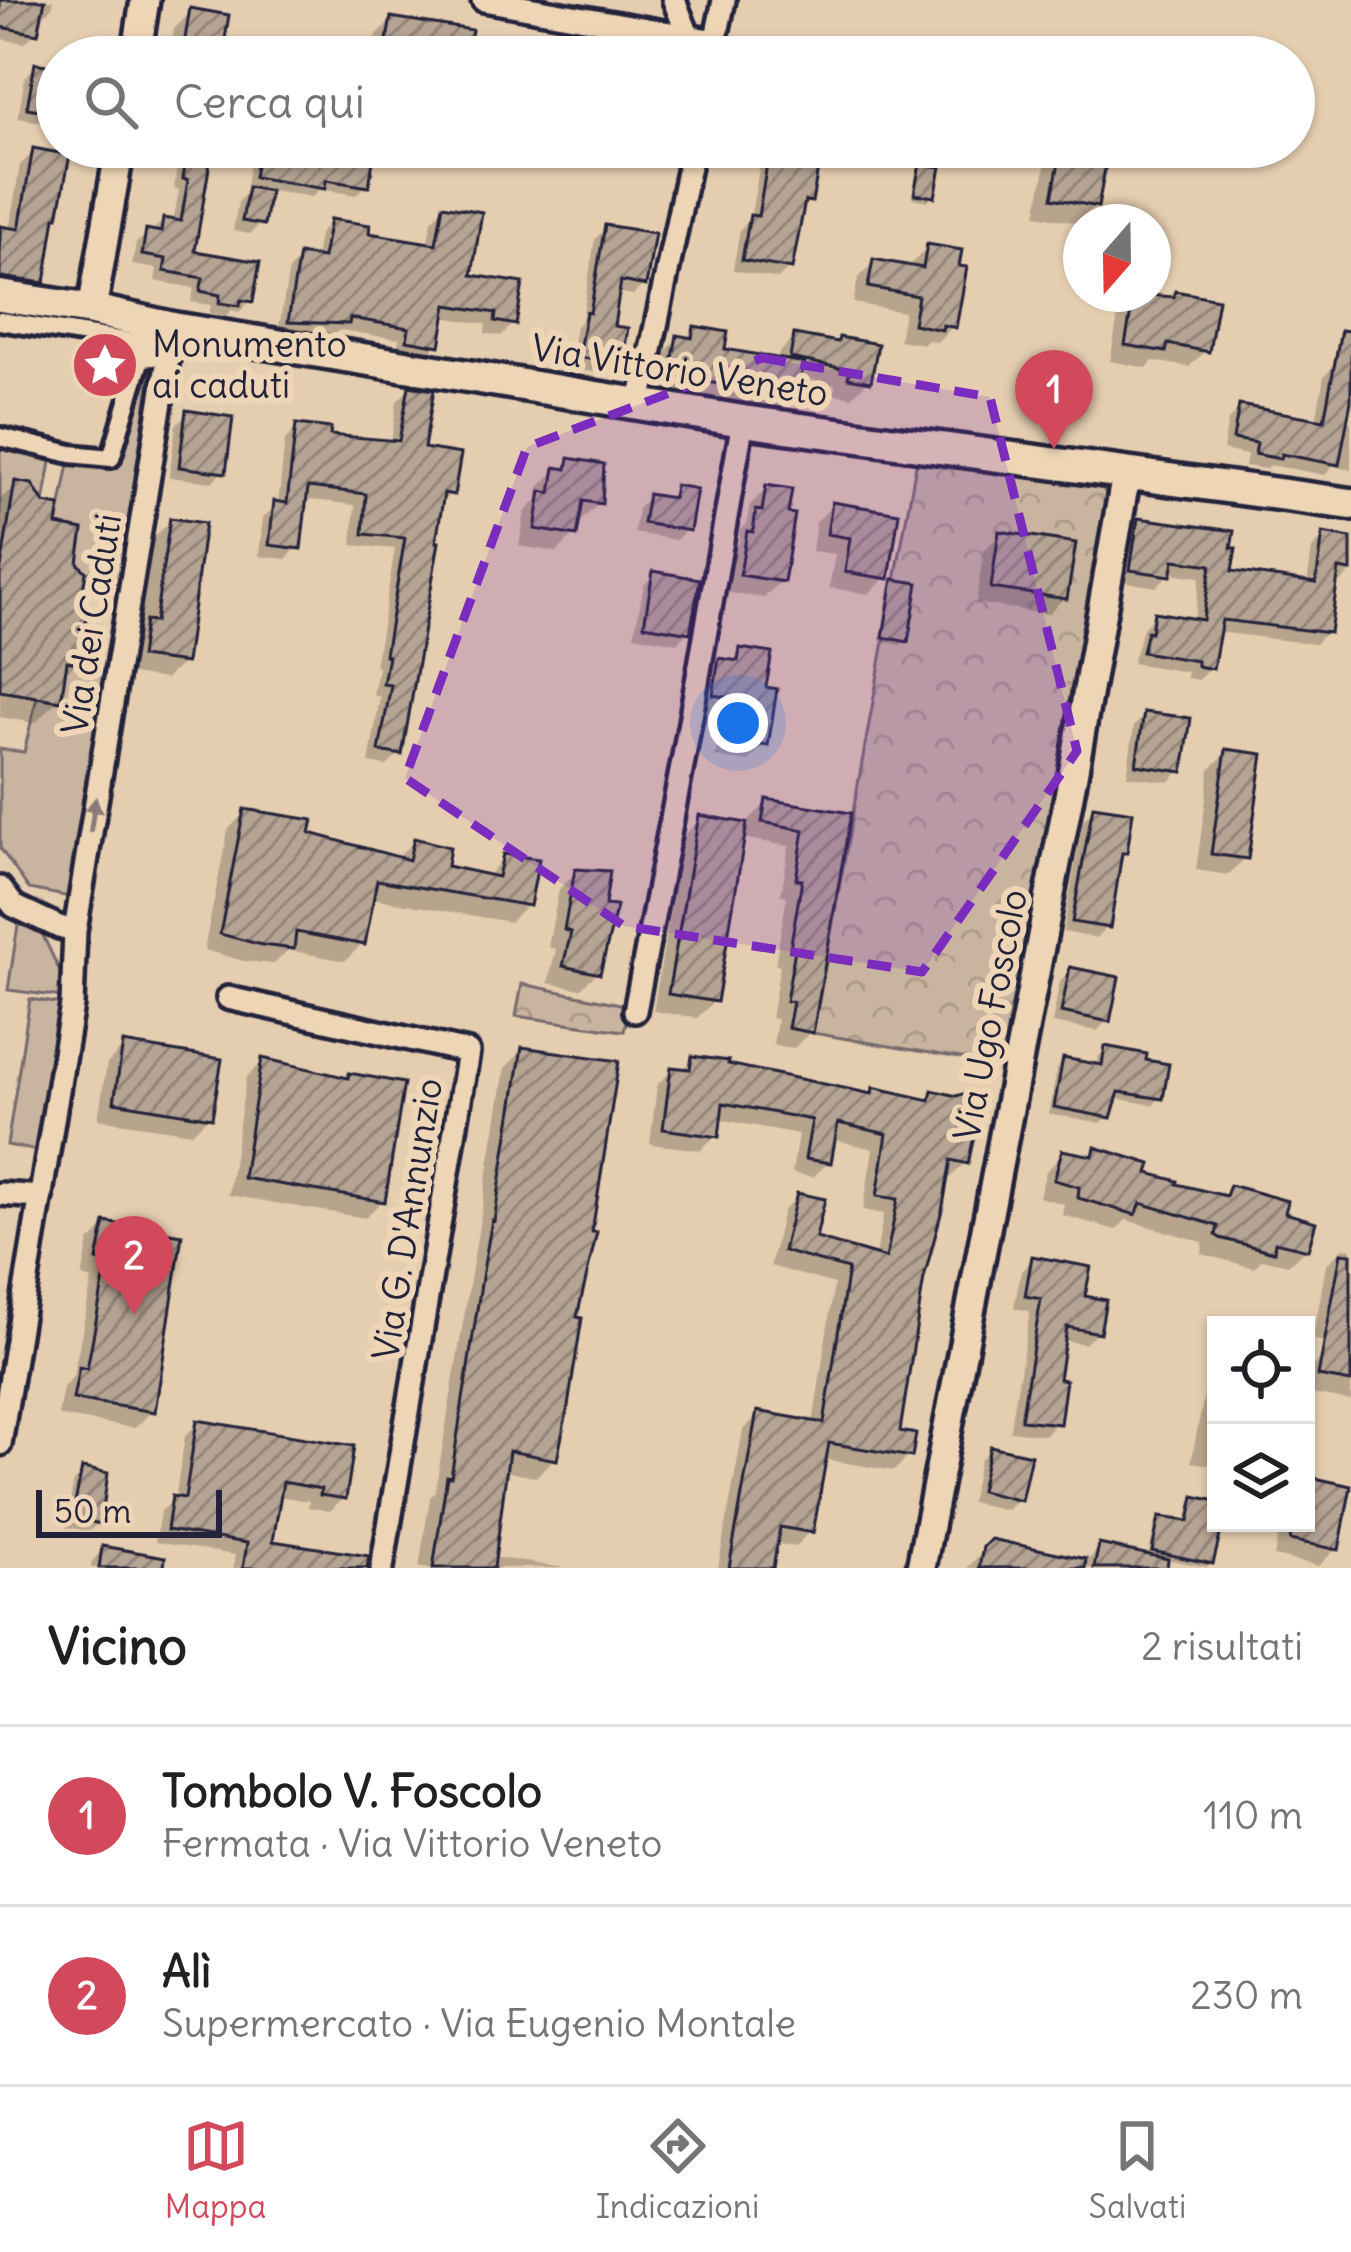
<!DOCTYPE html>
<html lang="it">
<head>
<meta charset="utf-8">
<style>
  :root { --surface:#fff; --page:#f2f2f2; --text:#202124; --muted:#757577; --line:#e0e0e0; --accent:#d1495b }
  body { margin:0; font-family:Delius,sans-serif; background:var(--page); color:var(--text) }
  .controls { position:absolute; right:36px; bottom:36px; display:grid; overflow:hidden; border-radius:0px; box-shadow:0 3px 9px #0004 }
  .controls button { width:108px; height:108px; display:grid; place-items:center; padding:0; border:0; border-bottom:3px solid var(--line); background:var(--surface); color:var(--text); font:60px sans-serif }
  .compass { position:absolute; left:1063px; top:204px; width:108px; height:108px; border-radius:50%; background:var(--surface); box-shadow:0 3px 9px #0004; rotate:200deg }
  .scale { position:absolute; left:36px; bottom:30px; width:186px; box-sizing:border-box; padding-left:12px; border:6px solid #22223b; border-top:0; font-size:33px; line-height:42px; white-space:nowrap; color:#22223b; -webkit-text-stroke:9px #edd5b5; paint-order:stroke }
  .you { position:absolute; left:738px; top:723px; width:42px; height:42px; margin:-30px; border:9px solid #fff; border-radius:50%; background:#1a73e8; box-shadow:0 0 0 18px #1a73e833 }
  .badge { display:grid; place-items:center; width:78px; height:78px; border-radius:50%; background:var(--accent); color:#fff; font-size:39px; font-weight:700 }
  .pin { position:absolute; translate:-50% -99px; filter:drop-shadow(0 3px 6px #0008) }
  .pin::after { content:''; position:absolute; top:63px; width:42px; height:36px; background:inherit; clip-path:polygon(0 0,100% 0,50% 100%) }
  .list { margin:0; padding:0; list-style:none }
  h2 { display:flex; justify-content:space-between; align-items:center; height:156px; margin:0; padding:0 48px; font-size:51px }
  h2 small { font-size:39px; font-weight:400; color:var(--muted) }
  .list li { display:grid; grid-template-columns:78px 1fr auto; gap:36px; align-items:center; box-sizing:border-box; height:180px; padding:0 48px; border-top:3px solid var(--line) }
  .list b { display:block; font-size:45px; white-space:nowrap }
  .list p { margin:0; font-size:39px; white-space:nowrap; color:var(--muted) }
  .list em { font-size:39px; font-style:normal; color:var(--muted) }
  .icon { flex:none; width:66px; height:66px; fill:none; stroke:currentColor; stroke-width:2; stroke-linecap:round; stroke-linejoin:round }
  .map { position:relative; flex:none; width:1351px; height:1568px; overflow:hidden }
  .search { position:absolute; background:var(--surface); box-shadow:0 3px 9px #0004; left:36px; right:36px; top:36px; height:132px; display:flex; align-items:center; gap:30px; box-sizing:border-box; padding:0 42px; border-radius:66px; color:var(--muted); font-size:45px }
  .sheet { height:516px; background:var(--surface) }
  nav { display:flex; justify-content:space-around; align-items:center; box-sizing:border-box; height:168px; border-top:3px solid var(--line); background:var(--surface); font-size:33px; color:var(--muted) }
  nav a { display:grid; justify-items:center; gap:6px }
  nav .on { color:var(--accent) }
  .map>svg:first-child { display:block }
  .grass { fill:#c9b49f; stroke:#766b6d; stroke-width:3 }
  .forest { fill:url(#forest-crowns); stroke:#766b6d; stroke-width:3 }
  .shadow { fill:#0003 }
  .building { fill:url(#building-hatch); stroke:#22223b; stroke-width:3 }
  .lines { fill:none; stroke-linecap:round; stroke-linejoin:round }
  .pedestrian-casing { stroke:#22223b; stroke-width:26 }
  .minor-casing { stroke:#22223b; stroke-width:30 }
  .tertiary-casing { stroke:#22223b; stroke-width:36 }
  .secondary-casing { stroke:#22223b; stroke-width:39 }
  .pedestrian { stroke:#edd5b5; stroke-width:16 }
  .minor { stroke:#edd5b5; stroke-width:21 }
  .tertiary { stroke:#edd5b5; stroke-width:27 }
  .secondary { stroke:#edd5b5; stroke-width:30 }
  .oneway { fill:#887c78 }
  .marked { fill:#7b2cbf; fill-opacity:0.2; stroke:#7b2cbf; stroke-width:9; stroke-dasharray:24 15; stroke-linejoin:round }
  .labels { text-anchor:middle; stroke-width:12; stroke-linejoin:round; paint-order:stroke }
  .poi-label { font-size:36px; fill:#22223b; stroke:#edd5b5; text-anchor:start }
  .street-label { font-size:36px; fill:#22223b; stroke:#edd5b5 }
</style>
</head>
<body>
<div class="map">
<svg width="1351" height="1568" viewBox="0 0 1351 1568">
  <defs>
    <pattern id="forest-crowns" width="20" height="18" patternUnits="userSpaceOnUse" patternTransform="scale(3)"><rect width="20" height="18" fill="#c9b49f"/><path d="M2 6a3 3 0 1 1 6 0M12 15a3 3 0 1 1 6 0" fill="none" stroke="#ac9a8a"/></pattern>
    <pattern id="building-hatch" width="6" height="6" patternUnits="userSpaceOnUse" patternTransform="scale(3)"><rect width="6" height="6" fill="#b5a393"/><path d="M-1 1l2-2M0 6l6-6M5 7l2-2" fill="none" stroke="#938479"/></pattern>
  </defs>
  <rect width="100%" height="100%" fill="#e5ceb0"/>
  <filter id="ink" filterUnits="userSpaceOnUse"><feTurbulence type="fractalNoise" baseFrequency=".00833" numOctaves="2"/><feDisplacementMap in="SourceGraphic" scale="24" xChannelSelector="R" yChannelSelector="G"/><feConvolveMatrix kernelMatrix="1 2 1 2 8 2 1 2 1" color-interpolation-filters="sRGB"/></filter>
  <g filter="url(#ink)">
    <path class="grass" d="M153,357l-34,226 -14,-2 -4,-7 -15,-2 -8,-9 -5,-1 7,-13 3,-19 -26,-5 14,-71 40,4 30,-100z
      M0,438l53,12 -9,53 -12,-19 -17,-2 -15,92z
      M67,661l42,10 -39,226 -41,-8 -29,-41v-99l24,3 13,-55 23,4z
      M18,925l21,2 23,49 1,21 -55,-7z
      M30,999l32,5 -24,147 -31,-6z"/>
    <path class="forest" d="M917,459l187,30 5,15 -102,562 -194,-33z
      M522,984l108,22 -6,25 -108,-15z"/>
    <path class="shadow" d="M0,0h53v6l-11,11 -3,-1 -3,16 -11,11 -25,-4z
      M191,12l28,45h-50l5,-28z
      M392,20l72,37h-92l3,-20z
      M36,66l21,4v55l-39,-7 7,-41z
      M255,147h45l66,38 -10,10 -36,-6 -8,8 -45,-7 -6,33 -11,11 -17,-3 5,-29 14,-15 -6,-1 6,-36z
      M763,147h45l1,54 -9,9 -11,58 -11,11 -45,-9 7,-41 10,-10z
      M1049,147h57l-11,59 -17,17 -42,-8z
      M34,152l8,130 -13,13 -29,-4v-62l9,1 11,-65z
      M188,155l4,99 58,47 -11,11 -8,-2 -5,6 -17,-3 2,-8 -20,-3 3,-14 -39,-7 2,-12 -25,-4 4,-22 28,-22 9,2 6,-33 -5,-1 3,-23z
      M921,167l11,29 -4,5 -16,-3 4,-26z
      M444,208l24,69 45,47 -12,12 -16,-3 1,-9 -44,-7 -4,27 -12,12 -29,-4 2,-13 -60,-9 -5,5 -56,-2 11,-64 12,-12 14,2 4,-25 12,-12 34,14 62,10 5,-26z
      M606,228l38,56 -11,11 -17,-3 -6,37 9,35 -11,11 -39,-7 7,-42 6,-6 13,-81z
      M928,247l25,79 -16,16 -9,-2 -4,4 -25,-4 5,-28 -51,-9 5,-25 16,-16 37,7 1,-6z
      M1135,294l36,5 5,-5 30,56 -17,17 -36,-6 -6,7 -37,-7 9,-51z
      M695,329l27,23 56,10 1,-9 16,-16 73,44 -16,16 -18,-3 1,-9 -37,-8 -6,20 -18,17 -120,-22 7,-36 17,-18 6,2z
      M1336,364l15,3 -7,54 7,1v48l-18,-4 -8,9 -55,-10 -4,4 -21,-3 2,-11 -24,-5 5,-30 12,-12 76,13 8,-45z
      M410,389l11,62 30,42 -12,12 -40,249 -12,12 -18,-3 11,-66 -7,-2 5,-28 -3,-1 20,-117 -43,-4 3,-40 -51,-6 -6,48 -12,12 -27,-3 4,-39 15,-12 7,-65 12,-12 30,10 64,5 6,-42z
      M188,414l35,57 -11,11 -43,-5 7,-52z
      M570,462l29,41 -17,17 -5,-1 -3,16 -17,17 -38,-6 6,-34 12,-12 2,-13 17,-17 5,1z
      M16,484l59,79 1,99 -15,15 -3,23 -23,23 -35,-6v-217z
      M767,488l14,93 -17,17 -40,-6 7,-40 7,-7 2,-15 7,-7 3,-18z
      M676,489l11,40 -11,11 -42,-7 4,-25 11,-11 16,3z
      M833,505l53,72 -17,17 -40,-6 6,-34 -23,-3 4,-29z
      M171,521l12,141 -17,17 -41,-6 4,-32 11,-11 13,-92z
      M1139,521l90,52 78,12 5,-36 12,-12 27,4v31l-10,10 -7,-1 -7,50 -12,13 -98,-12 -6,35 -13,13 -12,-2 1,-6 -55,-9 11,-35 12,-13 39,7 6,-45 -30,-4 -14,14 -36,-6 6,-48z
      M1001,534l63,64 -16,16 -72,-11 8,-53z
      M655,574l33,58 -11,11 -43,-8 10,-50z
      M894,582l11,58 -4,5 -21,-4 9,-54z
      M741,651l22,38 2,56 -17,17 -33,-5 7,-42 -25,-4 6,-33 17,-17 10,2z
      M1145,715l35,56 -11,11 -42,-6 7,-50z
      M1227,752l18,106 -17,17 -32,-5 14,-101z
      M767,802l80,14 -36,215 -17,17 -21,-3 4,-26 -6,-1 9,-53 -5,-1 12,-68 -6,-1 8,-49 -48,-8 -27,163 -17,17 -44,-7 30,-175 18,-18 47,8 2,-7z
      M1094,809l30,43 -6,7 -11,68 -11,11 -33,-6 20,-112z
      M245,812l61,23 90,24 18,-18 30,27 43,9 17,-20 23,48 -17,17 -139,-24 -9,46 -17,17 -57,-11 -14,14 -30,-3 -40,-11 24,-120z
      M577,872l21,100 -18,17 -32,-6 8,-34 -8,-2 11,-58z
      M1071,970l37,50 -11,11 -45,-8 8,-42z
      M124,1046l85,70 -17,17 -94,-14 9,-55z
      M1106,1049l55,48 -8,8 -39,-7 -6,18 -7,7 -52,-9 8,-45 7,-8 33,6 2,-11z
      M523,1050l50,270 -19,139 -18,18 -33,-6 -11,86 73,11h-146l11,-71 5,-5 70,-424z
      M693,1059l176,37 5,-5 51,11 8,-9 32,70 -15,15 -5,-1 -24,100 -24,157 12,22 -15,15 -71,-12 -13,72 -15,16 -21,-4 -4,25h-52l25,-138 15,-15 55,9 21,-140 -64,-18 13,-55 15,-15 14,44 63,18 9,-44 -21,-4 10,-61 -41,-10 -3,23 -16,15 -21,-4 6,-39 -80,-15 -2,16 -15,15 -51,-6 7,-59 15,-15 9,1z
      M263,1061l83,19 4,-4 32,125 -17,17 -137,-23 18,-117z
      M1096,1151l49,24 76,23 10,-10 51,27 24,33 -18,17 -26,-6 -8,9 -52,-14 1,-12 -77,-22 -10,10 -54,-15 2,-11 -25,-7 7,-26 17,-17 26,4z
      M106,1225l46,186 -17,17 -77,-12 5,-29 10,-10 19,-97 -10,-3 7,-35z
      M1343,1248l8,1v101l-38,-11 13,-74z
      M1033,1259l49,40 15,33 -12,12 -23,-4 -6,41 1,41 -12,13 -35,-4 20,-120 -16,-3 7,-37z
      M1216,1351v115l-25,-4 21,-107z
      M1324,1355l27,5v41l-45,-8 1,-21z
      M198,1423l145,75 -13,13 -22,-4 1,-6 -31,-5 -8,48 62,24h-99l2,-13 -80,-13 5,-30 15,-13 10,-63z
      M991,1449l27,50 -11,11 -37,-8 10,-42z
      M83,1472l15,51 -9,8 -24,-4 9,-46z
      M1306,1479l30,69 -17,18 -45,-10 7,-33h25z
      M1195,1499l21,5v19h4l-9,40 -5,4 -44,-9 -2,10h-75l1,-6 14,-14 48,10 7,-33 5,-4 26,2 4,-19z
      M992,1543l56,25h-81z
      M103,1550l39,18h-51l1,-7z"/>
    <path class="building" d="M0,0h45l-7,34 -38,-7z
      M190,8l39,7 -7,42h-40z
      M391,17l81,13 -5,27h-83z
      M35,63l22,4v46l-30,-5z
      M259,147h59l56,7 -5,33 -43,-7 -1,9 -71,-12z
      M770,147h24l27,5 -9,50 -7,-1 -13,68 -50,-9 8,-45 8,1z
      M1062,147h47l-11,60 -46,-9z
      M33,148l37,7 -12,62h-3l-10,66 -45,-6v-51l19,3z
      M187,152l24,4 -16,95 65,11 -7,40 -12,-2 -1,6 -21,-3 1,-8 -20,-4 3,-13 -39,-7 2,-12 -24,-4 4,-26 15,3 2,-14 18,3 7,-41 -5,-1z
      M920,164l21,3 -6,30 -21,-3z
      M248,187l22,4 -6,34 -22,-4z
      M443,205l39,7 -10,63 51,8 -7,42 -21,-4 1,-8 -49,-8 -7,41 -33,-6 2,-12 -59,-10 -1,6 -61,-2 11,-68 24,4 7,-39 40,6 -1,8 67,11z
      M605,225l50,8 -9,53 -25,-5 -7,45 14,2 -6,37 -44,-8 8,-45 4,1z
      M927,244l35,6 -3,16 8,1 -11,61 -13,-3 -1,5 -29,-6 5,-28 -50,-9 5,-28 50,9z
      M1175,291l43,8 -9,53 -41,-8 -2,8 -41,-7 9,-51 40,3z
      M694,326l34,6 -3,17 80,14 -11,35 -124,-23 7,-40 15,3z
      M1341,330l10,1v70l-12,64 -58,-11 -1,5 -25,-5 2,-11 -24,-4 6,-34 85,15z
      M794,334l44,8 1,-5 39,7 -7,38 -23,-4 2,-8 -60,-12z
      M409,386l25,4 -10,58 37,6 -7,41 -10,-2 -8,49h3l-37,213 -23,-4 12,-66 -8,-1 5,-28 -3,-1 20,-117 -42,-4 3,-40 -58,-7 -7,62 -32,-4 5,-44 13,2 9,-79 35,4 -1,7 69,6z
      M186,410l47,7 -7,56 -47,-6z
      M569,458l35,6 -2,40 -19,-3 -6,35 -42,-7 6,-38 10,2 4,-26 12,2z
      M15,481l17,3 12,19 16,3 -3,19 26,5 -5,33 8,9 -6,37 8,1 -9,53 -12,-2 -6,40 -61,-10v-117z
      M675,485l22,4 -7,42 -47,-8 5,-29 25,4z
      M766,485l26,4 -4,24 7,1 -11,68 -44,-7 7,-44 6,1 3,-22 6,1z
      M832,502l67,11 -10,66 -44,-7 5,-34 -23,-4z
      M170,518l35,5 -19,140 -46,-6 5,-36 10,1z
      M1138,518l96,13 -3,17h5l-4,23 84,12 7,-50 28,5v33l-12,-2 -9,64 -108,-13 -9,49 -16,-3v-5l-55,-9 5,-21 4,1 3,-20 49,8 8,-55 -37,-5 -3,16 -41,-6z
      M999,531l77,12 -9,56 -76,-11z
      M653,571l47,8 -10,54 -46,-8z
      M893,579l25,4 -10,59 -25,-5z
      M740,648l32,5 -6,34 11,2 -9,57 -37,-6 6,-41 -24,-4 6,-37 19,3z
      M1144,712l47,6 -8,54 -47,-7z
      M1226,749l37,5 -15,105 -37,-5z
      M766,799l85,14 -38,220 -25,-5 5,-26 -7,-1 9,-52 -5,-1 12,-68 -6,-1 8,-49 -42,-8z
      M1093,806l40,6 -6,41h-5l-12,75 -38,-6z
      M244,809l69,11 -3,13 99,27 5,-22 36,9 -3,19 51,11 5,-23 36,5 -9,47 -153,-26 -12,65 -69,-13 -2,17 -32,-4 -42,-11z
      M699,815l48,8 -30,179 -49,-8z
      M575,869l35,2 -5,34 12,1 -17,68 -37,-8 8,-34 -7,-2z
      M1070,967l49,10 -9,45 -49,-10z
      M123,1043l99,16 -10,59 -98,-16z
      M1105,1046l42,8 -1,6 23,4 -6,35 -44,-7 -8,26 -57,-11 9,-49 39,7z
      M522,1047l97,14 -27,171h5l-20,85 5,1 -14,88 -11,54 -48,-9 -15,117h-61l14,-92 4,1 32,-206 9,-51 2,1z
      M692,1056l37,5 -1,3 144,30 1,-7 57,13 2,-10 25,6 11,-4 8,14 -4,16 5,1 -9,41 -17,-4 -8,46 -19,72 -24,153 16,3 -4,23 -83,-14 -16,90 -33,-6 -7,41h-44l28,-157 67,12 24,-154 -65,-18 14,-58 28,6 -9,39 70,20 12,-59 -21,-3 10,-62 -49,-11 -7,40 -26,-4 7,-39 -89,-17 -4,34 -56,-8 8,-62 19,2z
      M262,1058l86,20 1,-5 55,10 -19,119 -142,-24z
      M1095,1147l56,17 -3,9 30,8 -1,3 49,12 4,-11 58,16 -3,12 31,9 -8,28 -33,-8 -1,10 -54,-14 -4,-3 2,-9 -77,-23 -5,12 -58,-17 1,-11 -25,-7 8,-30 31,6z
      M105,1222l77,13 -27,177 -82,-13 6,-32 8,2 20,-106 -10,-3z
      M1341,1253l10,1v128l-33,-6z
      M1032,1256l59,11 -6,29 21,4 -6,33 -33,-6 -8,52 7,1 -6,44 -39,-4 20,-121 -16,-3z
      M197,1420l157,26 -8,53 -26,-4 1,-6 -38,-7 -10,59 96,15 -2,12h-124l4,-25 -80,-13 5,-34 13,2z
      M990,1446l41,9 -10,46 -41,-10z
      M82,1468l26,5 -7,51 -29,-6z
      M1306,1476l45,10 -12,64 -49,-10 3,-17h13z
      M1194,1496l22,5v22h7l-10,41 -61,-13 7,-34 30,4z
      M991,1539l95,20 -1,9h-106l4,-21z
      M1099,1544l69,15 -1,9h-73z
      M102,1546l63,11 -1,11h-65z"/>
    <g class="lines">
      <g class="pedestrian-casing">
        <path id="pedestrian" d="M0,321l155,25 -2,11 -12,1 -30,100 -40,-4 -71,-17"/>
      </g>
      <g class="minor-casing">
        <path id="minor" d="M483,0l232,41
          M674,0l14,35
          M712,57l12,-57
          M640,403l53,-256
          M0,888l14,18 45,21 16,4
          M228,998l240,54 -86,516
          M635,1011l49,-255 59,-335
          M0,1194l41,3
          M0,1444l72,-439 3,-74 98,-603"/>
      </g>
      <g class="tertiary-casing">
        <path id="tertiary" d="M136,57l9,-57
          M92,310l28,-163
          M921,1568l152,-793 53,-300"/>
      </g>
      <g class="secondary-casing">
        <path id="secondary" d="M0,296l92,14 81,18 570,93 608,83"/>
      </g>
      <use href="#pedestrian" class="pedestrian"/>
      <use href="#minor" class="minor"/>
      <use href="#tertiary" class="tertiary"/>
      <use href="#secondary" class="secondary"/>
    </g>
    <defs><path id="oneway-solid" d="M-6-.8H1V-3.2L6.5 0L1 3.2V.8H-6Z" transform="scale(3)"/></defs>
    <use class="oneway" href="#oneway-solid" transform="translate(93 815) rotate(-81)"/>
  </g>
  <path class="marked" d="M762,358l228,39 87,354 -155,221 -298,-46 -219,-148 122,-331z"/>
  <defs>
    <g id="sight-disc" transform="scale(3.45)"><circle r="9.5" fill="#d1495b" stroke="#edd5b5"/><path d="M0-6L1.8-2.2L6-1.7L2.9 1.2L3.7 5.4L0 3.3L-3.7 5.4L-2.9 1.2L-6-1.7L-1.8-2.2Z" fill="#fff"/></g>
  </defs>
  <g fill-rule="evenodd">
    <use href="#sight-disc" x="105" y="365"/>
  </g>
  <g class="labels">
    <g class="poi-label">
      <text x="152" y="357">Monumento<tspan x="152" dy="41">ai caduti</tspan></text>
    </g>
    <g class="street-label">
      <text transform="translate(680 370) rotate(9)" y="13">Via Vittorio Veneto</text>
      <text transform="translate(91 624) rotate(-81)" y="13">Via dei Caduti</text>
      <text transform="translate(990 1015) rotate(-79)" y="13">Via Ugo Foscolo</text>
      <text transform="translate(407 1219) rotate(-81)" y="13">Via G. D'Annunzio</text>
    </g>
  </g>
</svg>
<div class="controls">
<button><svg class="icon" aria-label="locate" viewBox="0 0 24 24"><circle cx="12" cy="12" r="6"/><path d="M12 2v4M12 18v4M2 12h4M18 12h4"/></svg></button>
<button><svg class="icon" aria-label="layers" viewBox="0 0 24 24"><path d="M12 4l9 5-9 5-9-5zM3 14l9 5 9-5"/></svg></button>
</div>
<svg class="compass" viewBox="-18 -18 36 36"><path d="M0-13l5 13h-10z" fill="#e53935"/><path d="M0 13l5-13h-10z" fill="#757577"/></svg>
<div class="scale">50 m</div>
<div class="you"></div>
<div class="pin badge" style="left:1054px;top:449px">1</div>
<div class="pin badge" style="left:134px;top:1315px">2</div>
<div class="search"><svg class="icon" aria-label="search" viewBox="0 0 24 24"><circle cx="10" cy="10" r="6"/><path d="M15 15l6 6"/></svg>Cerca qui</div>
</div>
<section class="sheet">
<h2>Vicino<small>2 risultati</small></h2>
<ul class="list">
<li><span class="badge">1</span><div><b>Tombolo V. Foscolo</b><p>Fermata · Via Vittorio Veneto</p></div><em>110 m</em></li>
<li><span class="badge">2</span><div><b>Alì</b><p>Supermercato · Via Eugenio Montale</p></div><em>230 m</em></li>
</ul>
</section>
<nav>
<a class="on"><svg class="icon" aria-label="map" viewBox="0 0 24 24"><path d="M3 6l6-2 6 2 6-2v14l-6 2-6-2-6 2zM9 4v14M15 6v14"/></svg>Mappa</a>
<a><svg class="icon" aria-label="directions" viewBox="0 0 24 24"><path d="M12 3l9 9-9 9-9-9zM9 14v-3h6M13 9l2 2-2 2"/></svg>Indicazioni</a>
<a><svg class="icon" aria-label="saved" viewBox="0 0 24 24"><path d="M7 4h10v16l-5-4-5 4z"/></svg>Salvati</a>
</nav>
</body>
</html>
